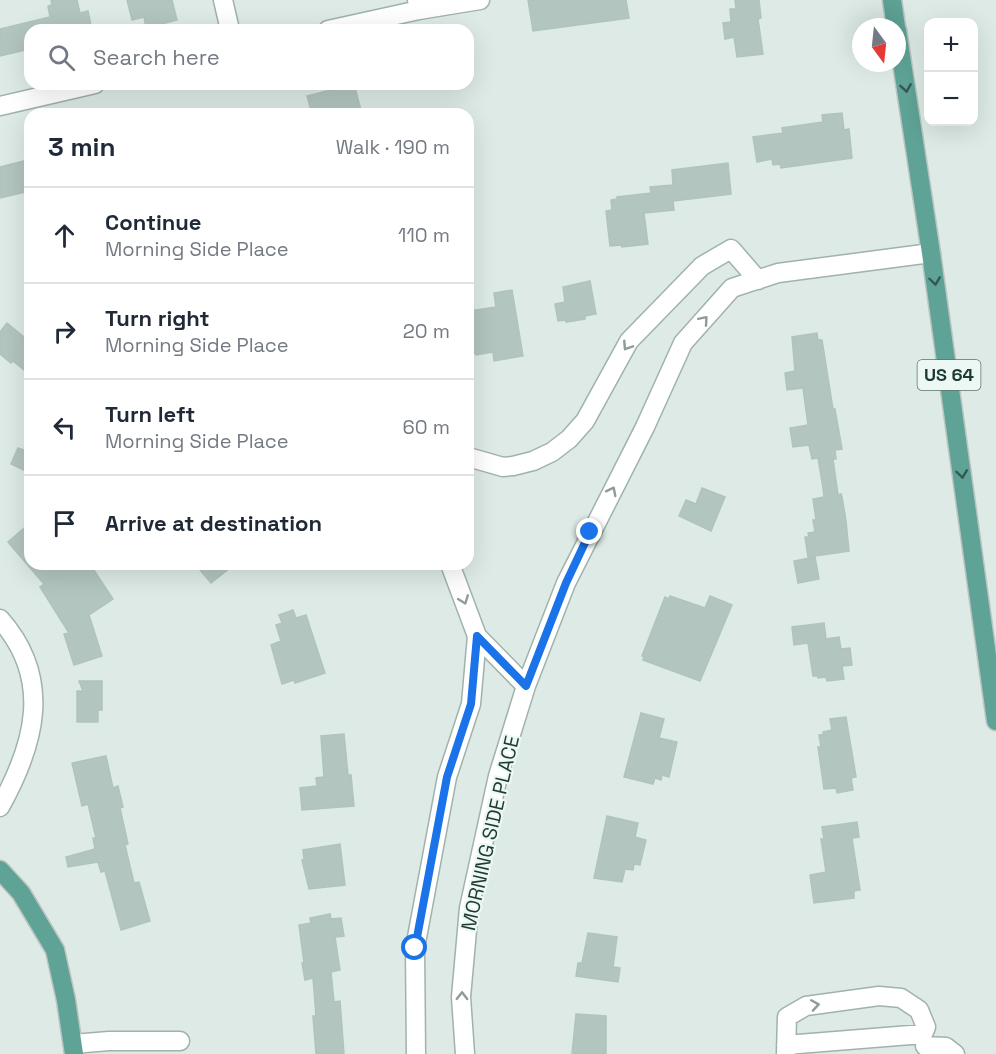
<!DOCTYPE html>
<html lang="en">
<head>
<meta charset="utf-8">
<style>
  :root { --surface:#fff; --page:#f2f2f3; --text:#1f2937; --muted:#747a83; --line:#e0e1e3 }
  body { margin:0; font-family:"Space Grotesk",sans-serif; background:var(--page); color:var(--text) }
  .controls { position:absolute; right:18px; top:18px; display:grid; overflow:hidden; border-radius:12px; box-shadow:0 6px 24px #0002 }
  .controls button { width:54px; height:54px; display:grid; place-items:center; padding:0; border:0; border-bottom:2px solid var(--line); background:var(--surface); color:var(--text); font:30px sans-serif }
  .compass { position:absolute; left:852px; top:18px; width:54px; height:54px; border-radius:50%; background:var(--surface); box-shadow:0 6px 24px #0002; rotate:165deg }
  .stop { position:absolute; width:18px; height:18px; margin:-14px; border:4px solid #1a73e8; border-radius:50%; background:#fff }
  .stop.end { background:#1a73e8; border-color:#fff; box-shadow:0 2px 6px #0008 }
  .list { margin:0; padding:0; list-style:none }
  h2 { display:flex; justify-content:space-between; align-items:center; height:78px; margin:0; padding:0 24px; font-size:26px }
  h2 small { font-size:20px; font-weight:400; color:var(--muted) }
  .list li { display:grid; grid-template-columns:39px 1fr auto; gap:18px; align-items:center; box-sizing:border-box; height:96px; padding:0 24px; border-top:2px solid var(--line) }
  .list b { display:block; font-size:22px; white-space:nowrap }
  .list p { margin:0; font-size:20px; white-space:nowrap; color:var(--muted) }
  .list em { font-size:20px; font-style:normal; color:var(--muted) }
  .icon { flex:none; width:33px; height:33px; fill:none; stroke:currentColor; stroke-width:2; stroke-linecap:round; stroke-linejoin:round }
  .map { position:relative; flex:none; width:996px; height:1054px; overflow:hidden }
  .search { position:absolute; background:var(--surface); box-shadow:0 6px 24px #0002; left:24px; top:24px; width:450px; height:66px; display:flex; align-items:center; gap:15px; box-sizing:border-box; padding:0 21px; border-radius:18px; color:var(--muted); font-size:22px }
  .panel { position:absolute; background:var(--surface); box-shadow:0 6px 24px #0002; left:24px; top:108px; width:450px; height:462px; border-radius:18px }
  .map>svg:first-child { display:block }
  .building { fill:#b2c5be; stroke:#afc4bd; stroke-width:1.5 }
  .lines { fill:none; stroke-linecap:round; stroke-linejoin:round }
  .minor-casing { stroke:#a0b2ac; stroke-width:21 }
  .major-casing { stroke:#bcc4c2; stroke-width:21 }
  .minor { stroke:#fff; stroke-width:18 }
  .major { stroke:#5ea395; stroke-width:18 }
  .oneway { stroke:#315a51 }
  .oneway2 { stroke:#8e9c9a }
  .route { stroke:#1a73e8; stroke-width:8 }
  .labels { text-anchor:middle; stroke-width:4.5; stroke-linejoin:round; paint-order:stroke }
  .shield { fill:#edf7f3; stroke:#5c736d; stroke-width:1.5 }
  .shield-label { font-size:18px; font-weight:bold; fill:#1e3a34 }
  .street-label { font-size:20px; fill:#1e3a34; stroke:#edf7f3 }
</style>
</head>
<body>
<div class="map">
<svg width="996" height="1054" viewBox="0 0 996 1054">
  <rect width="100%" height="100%" fill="#ddeae5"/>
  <path class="building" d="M51,0h26l3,13 8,-2 4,19h-62v19l-30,7v-27l50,-12 -2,-11 4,-1z
    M127,0h45l5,20 -31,8 -2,-11 -12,3z
    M528,0h98l3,18 -96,13z
    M735,0h24l2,18 -3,1 5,35 -26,3 -3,-20 -9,2 -2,-16 8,-1 -1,-13h6z
    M354,84l8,30h-50l-5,-18z
    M842,113l2,17 5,-1 3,29 -71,10 -1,-4 -7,1 -1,-6 -15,3 -4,-25 30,-4 -1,-5 41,-6 -1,-7z
    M24,161l6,30 -30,7v-31z
    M728,163l3,31 -58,7 1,9 -30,3 4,31 -26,3 -1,-2 -11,1 -4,-35 6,-1 -1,-10 6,-1v-2l34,-4 -1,-6 23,-2 -1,-15z
    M590,281l6,33 -11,2v3l-19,3v-2l-8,1 -3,-17 10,-2 -2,-15z
    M512,290l11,66 -29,5 -1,-9 -17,3 -1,-2 -7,1v-22l5,-1 -3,-20 26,-4 -2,-14z
    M7,323l23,19v33l-17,-14 -2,2 -11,-9v-22z
    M817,333l1,7h4l11,69h2l7,40 -7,1 1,9h-3l5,36 3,-1 1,3 4,24 3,30 -41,6 -3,-20h4l-1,-4 7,-1 -2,-12h3l-3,-21 11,-2 -1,-9 -5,-30 -6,1 -3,-14 -16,2 -3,-19 18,-3 -5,-37 -16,2 -2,-17 10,-2 -3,-34z
    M18,448l12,4v21l-19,-9z
    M702,488l23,9 -14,34 -32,-15 7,-16 10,4z
    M30,523v41h60l23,35 -24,16 13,41 -28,9 -10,-31 5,-1 -29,-46 4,-3 -36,-42z
    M815,557l4,22 -21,4 -4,-22z
    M195,564h40l-24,19z
    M670,596l35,12 5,-12 22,9 -32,76 -57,-21 1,-3 -2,-1 23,-59 4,2z
    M293,610l3,8 10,-3 19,58 -30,10 -1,-3 -12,4 -11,-39 10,-4 -5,-16 6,-2 -3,-8z
    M824,623l2,16 13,-2 2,12 9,-1 2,17 -10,1 2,13 -17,2 -1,-4 -8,1v-2h-5l-5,-33 -14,2 -2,-18z
    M79,681h23v29h-4v12h-21v-31h6z
    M641,713l23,6 -5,19 18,4 -8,35 -7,-2 -1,5 -6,-2 -2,6 -29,-7z
    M846,717l10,60 -5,1 2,12 -16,3 -1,-5 -12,1 -6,-42h3l-2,-12 5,-1 -1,-2 9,-2 -2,-11z
    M344,734l4,41h3l3,31 -52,4 -2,-22 17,-2 -1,-8 8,-1 -3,-41z
    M106,756l7,32 5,-2 5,21 -3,1 8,36 -3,1 9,38 5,-1 11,39 -29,9 -16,-59 -4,1 -3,-10 -30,5 -2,-10 29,-8 -2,-11h3l-8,-34 -6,2 -10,-43z
    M607,816l31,7 -3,14 11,3 -6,25 -6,-1 -1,6 -8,-1 -3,13 -28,-4z
    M857,822l2,15 -7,1 8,52 -6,1v7l-40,5 -4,-28 16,-3 -5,-33h3l-2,-12z
    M340,844l5,41 -36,4 -7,-29h2l-1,-10z
    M330,914l1,5 10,-1 3,18 -9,1 5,33 -9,2 3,30 6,-1 4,53h-28l-3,-38h3l-3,-38 -8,2 -3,-17h2l-5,-38 12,-2 -1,-5z
    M588,933l29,4 -4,30 7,1 -2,14 -42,-6 2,-13h4z
    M576,1014l30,2v38h-34z"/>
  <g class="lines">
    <g class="minor-casing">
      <path id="minor" d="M223,0l7,30
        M419,10l61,-10
        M328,30l91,-20 -2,-10
        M0,106l95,-22
        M468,457l35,10 10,-1 20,-5 19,-9 17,-13 16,-18 44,-80 73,-75 29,-17 27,31
        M450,564l27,72 49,50
        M0,619c53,60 35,125 0,188
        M73,1044l36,-3h71
        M925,1046l21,1 9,7
        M416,1054l-1,-106 32,-171 24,-73 6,-68
        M465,1054l-4,-57 8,-89 29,-132 28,-90 40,-103 79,-156 38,-84 49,-55 46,-15 153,-20
        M786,1054l1,-37 19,-11 73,-10 22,2 18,12 7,17 -3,7 -137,11"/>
    </g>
    <g class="major-casing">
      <path id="major" d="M892,0l4,27
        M897,30l34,223 65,468
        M0,870l21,23 34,57 11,50 8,54"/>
    </g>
    <use href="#minor" class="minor"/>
    <use href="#major" class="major"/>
  </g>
  <defs><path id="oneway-chevron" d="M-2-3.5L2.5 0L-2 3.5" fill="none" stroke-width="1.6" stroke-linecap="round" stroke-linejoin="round" transform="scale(1.5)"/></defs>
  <g class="oneway">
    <use href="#oneway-chevron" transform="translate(906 88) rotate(81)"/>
    <use href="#oneway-chevron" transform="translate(935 281) rotate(82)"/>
    <use href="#oneway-chevron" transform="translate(962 474) rotate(82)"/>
  </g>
  <g class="oneway2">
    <use href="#oneway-chevron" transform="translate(704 320) rotate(-49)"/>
    <use href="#oneway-chevron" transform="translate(627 346) rotate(123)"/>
    <use href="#oneway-chevron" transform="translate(612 491) rotate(-63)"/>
    <use href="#oneway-chevron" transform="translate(464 600) rotate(69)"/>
    <use href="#oneway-chevron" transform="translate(462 996) rotate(-89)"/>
    <use href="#oneway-chevron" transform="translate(815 1005) rotate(-9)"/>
  </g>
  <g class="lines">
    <path class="route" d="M415,948l32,-171 24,-73 6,-68 49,50 40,-103 24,-51"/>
  </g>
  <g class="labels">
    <rect class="shield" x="917.5" y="360" width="63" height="30" rx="4.5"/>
    <g class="shield-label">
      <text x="949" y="381">US 64</text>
    </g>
    <g class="street-label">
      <text transform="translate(490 833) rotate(-77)" y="7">MORNING SIDE PLACE</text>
    </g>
  </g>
</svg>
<div class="controls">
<button>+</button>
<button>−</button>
</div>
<svg class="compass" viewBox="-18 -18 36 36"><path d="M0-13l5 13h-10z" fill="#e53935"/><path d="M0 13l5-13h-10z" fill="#747a83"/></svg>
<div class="stop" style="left:415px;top:948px"></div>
<div class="stop end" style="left:590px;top:532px"></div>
<div class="search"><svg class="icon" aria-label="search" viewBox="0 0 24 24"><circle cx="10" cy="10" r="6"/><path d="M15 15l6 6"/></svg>Search here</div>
<section class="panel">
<h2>3 min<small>Walk · 190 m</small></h2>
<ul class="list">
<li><svg class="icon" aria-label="ahead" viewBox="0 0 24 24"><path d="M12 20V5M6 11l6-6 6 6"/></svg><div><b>Continue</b><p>Morning Side Place</p></div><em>110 m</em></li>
<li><svg class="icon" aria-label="right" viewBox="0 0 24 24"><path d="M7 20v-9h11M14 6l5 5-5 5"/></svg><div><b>Turn right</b><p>Morning Side Place</p></div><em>20 m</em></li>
<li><svg class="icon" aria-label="left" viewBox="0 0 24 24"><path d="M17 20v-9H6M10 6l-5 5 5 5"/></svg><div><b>Turn left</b><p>Morning Side Place</p></div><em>60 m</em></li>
<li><svg class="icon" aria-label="arrive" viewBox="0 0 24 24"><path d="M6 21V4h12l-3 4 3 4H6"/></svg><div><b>Arrive at destination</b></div></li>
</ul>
</section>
</div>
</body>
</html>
